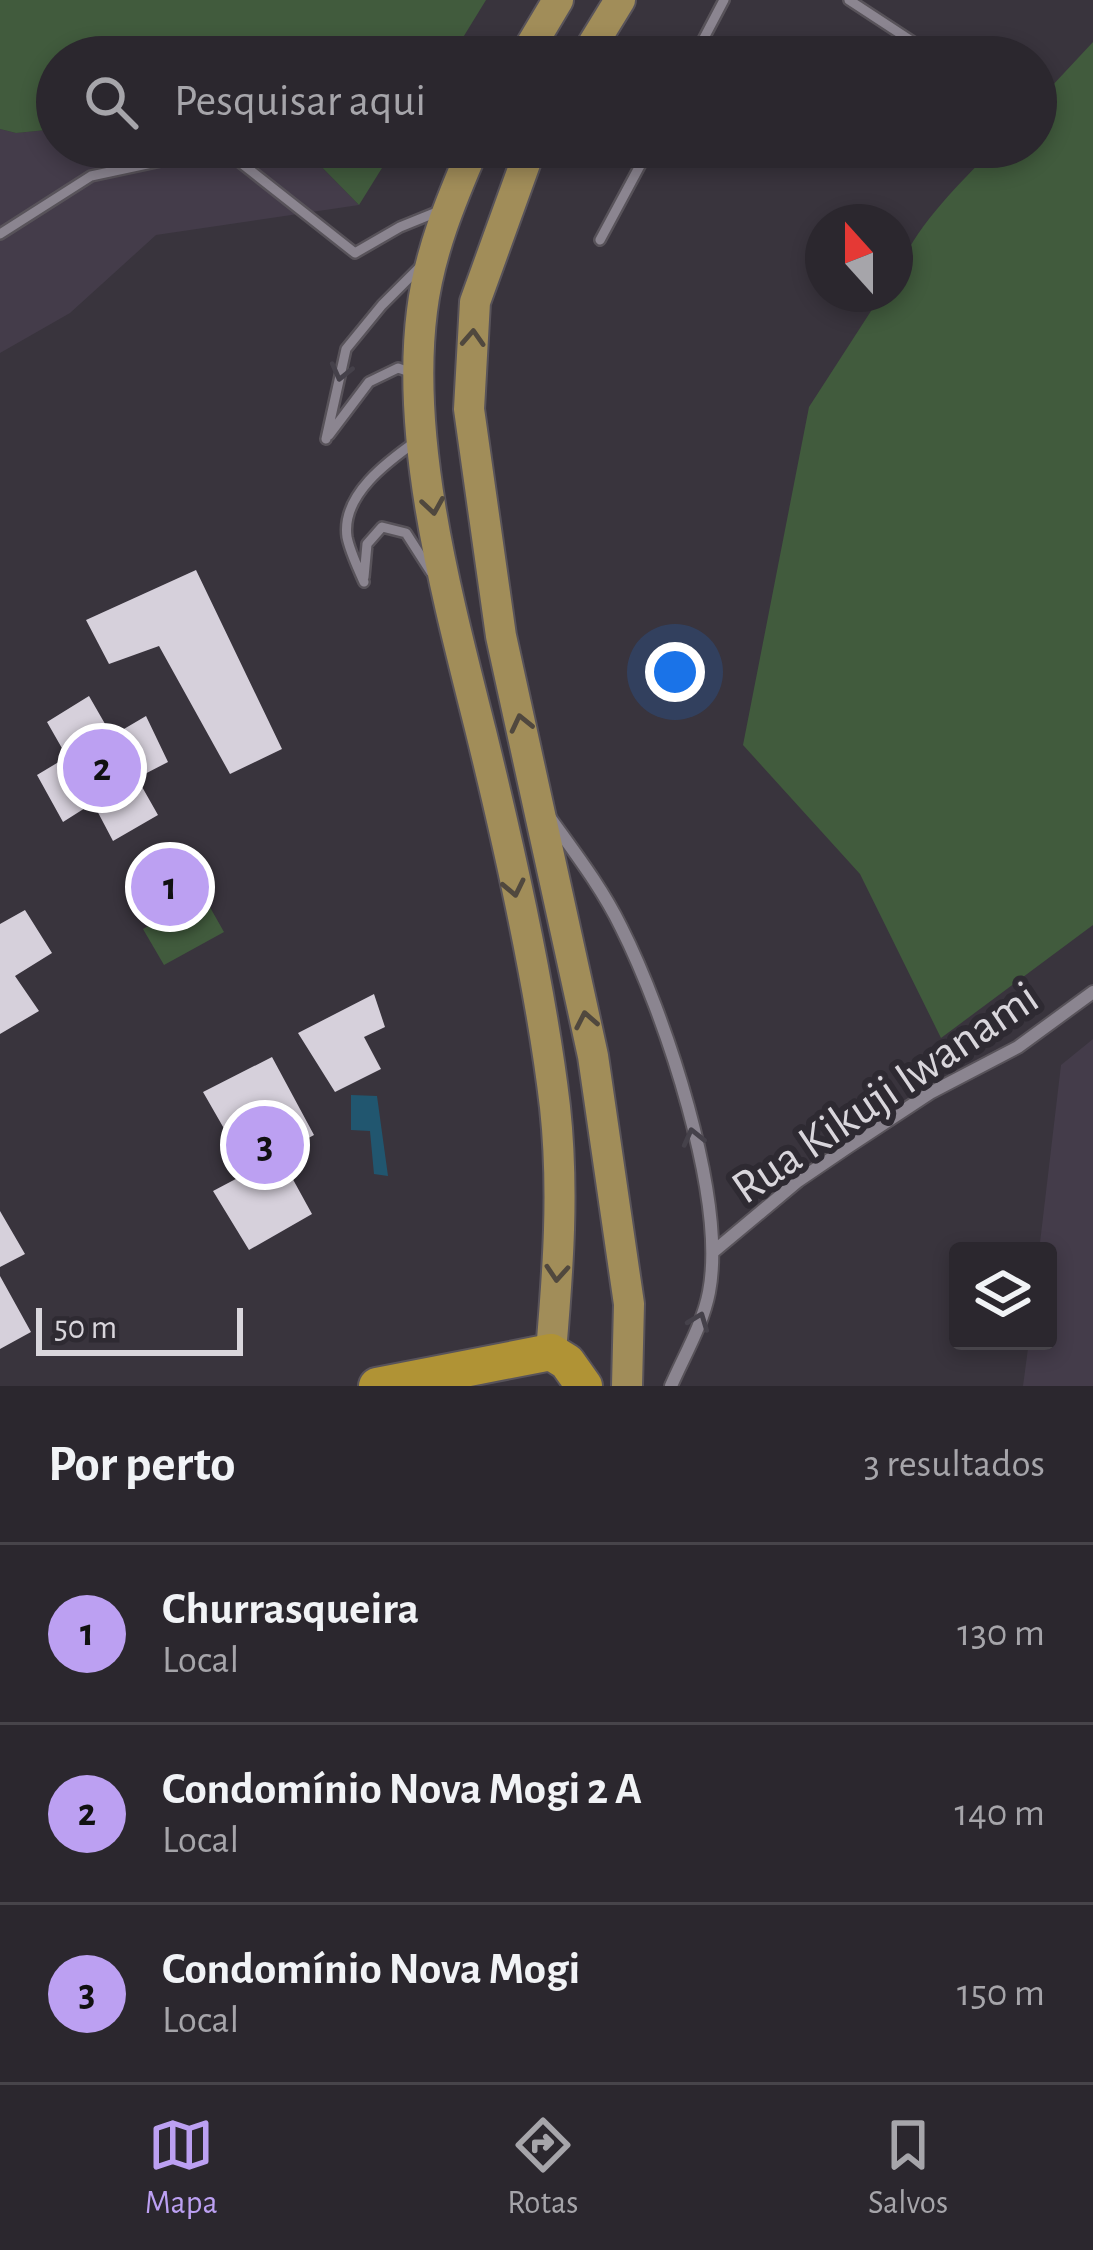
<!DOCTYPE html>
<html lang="pt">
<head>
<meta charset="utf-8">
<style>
  :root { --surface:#2b272e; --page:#37333a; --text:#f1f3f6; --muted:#a6a5aa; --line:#47444a; --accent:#bca0f2 }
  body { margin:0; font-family:"Alegreya Sans",sans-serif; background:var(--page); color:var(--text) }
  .controls { position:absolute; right:36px; bottom:36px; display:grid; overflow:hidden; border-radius:12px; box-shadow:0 6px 18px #0003 }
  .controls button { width:108px; height:108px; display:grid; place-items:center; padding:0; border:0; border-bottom:3px solid var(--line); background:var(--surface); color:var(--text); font:60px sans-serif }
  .compass { position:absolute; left:805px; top:204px; width:108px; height:108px; border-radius:50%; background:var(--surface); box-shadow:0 6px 18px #0003; rotate:339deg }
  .scale { position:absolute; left:36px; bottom:30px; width:207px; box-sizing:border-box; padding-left:12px; border:6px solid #d9d6dc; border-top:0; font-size:33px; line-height:42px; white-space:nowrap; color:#d9d6dc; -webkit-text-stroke:9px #2e2a32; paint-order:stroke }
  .you { position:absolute; left:675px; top:672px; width:42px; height:42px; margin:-30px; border:9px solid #fff; border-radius:50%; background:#1a73e8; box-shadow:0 0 0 18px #1a73e833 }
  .badge { display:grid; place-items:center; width:78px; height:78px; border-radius:50%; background:var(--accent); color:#111; font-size:39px; font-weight:700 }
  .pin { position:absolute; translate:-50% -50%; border:6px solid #fff; box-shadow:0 3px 12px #0006 }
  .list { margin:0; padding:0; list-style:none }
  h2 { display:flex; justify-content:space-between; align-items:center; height:156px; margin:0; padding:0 48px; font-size:51px }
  h2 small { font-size:39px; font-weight:400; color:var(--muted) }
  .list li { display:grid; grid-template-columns:78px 1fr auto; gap:36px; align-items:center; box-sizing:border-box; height:180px; padding:0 48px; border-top:3px solid var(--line) }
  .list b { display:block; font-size:45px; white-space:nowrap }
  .list p { margin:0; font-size:39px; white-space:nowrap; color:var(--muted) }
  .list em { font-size:39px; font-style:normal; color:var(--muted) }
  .icon { flex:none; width:66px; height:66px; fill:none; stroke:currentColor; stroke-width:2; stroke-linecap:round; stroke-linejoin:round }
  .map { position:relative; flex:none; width:1093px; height:1386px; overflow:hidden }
  .search { position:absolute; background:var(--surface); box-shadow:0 6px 18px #0003; left:36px; right:36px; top:36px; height:132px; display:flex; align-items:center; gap:30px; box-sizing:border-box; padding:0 42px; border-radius:66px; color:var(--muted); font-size:45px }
  .sheet { height:696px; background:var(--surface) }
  nav { display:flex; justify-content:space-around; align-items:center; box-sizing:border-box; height:168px; border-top:3px solid var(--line); background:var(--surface); font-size:33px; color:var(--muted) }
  nav a { display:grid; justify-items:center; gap:6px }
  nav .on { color:var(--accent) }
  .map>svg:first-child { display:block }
  .built { fill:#443c4a }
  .green { fill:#415b3d }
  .water { fill:#21566f }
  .building { fill:#d6d0db }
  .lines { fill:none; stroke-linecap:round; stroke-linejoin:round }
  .lane-casing { stroke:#58535a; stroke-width:14 }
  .street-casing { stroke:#58535a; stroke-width:16 }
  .primary-casing { stroke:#58535a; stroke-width:34 }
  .highway-casing { stroke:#58535a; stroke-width:40 }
  .lane { stroke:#8b8590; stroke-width:9 }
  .street { stroke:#8b8590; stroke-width:12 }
  .primary { stroke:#a18d59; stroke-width:30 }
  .highway { stroke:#b09335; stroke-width:36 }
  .oneway { stroke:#50483e }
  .oneway2 { stroke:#45414a }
  .labels { text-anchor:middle; stroke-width:12; stroke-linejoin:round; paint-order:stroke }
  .street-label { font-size:48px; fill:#d9d6dc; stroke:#2e2a32 }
</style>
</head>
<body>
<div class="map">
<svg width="1093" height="1386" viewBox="0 0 1093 1386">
  <rect width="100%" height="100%" fill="#39343d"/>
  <path class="built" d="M0,129l16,4 41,-4v18h245l57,58 -203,30 -86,78 -70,40z
    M1093,1039v347h-70l6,-45h19v-90h-9l22,-186z"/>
  <path class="green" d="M0,0h486l-35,57h-394v72l-41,4 -16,-4z
    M1093,42v883l-152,113 -81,-164 -117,-129 66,-338 73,-113h13c0,-51 66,-111 100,-147h41v-44z
    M302,147h93l-36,58z
    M203,895l21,37 -60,33 -21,-36z"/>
  <path class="water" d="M351,1095l26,1 11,80 -14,-2 -4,-43 -19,-1z"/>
  <path class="building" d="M196,570l86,179 -52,25 -71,-128 -50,18 -23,-44z
    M89,696l23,40 34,-20 22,46 -31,16 21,37 -45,26 -20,-38 -30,19 -26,-47 30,-18 -20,-35z
    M183,861l18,30 -44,21 -18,-30z
    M25,910l27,43 -37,23 24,35 -39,23v-110z
    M374,994l11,33 -21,10 17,32 -46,23 -37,-59z
    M272,1057l42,78 -35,19 33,60 -63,36 -36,-59 36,-19 -46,-80z
    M0,1211l25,43 -25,13z
    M0,1276l31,56 -31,17z"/>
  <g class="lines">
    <g class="lane-casing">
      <path id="lane" d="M849,0l87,57
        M694,57l30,-57
        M0,234l91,-58 131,-28 133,105 45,-26 37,-15
        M600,240l50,-93
        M329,435l40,-53 29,-14 15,5
        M326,439l20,-90 36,-44 39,-39
        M364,577l3,-33 15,-17 24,6 25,39
        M364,582c-6,-14 -14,-30 -17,-45 -6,-42 41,-76 71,-97"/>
    </g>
    <g class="street-casing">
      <path id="street" d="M550,818c25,35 52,70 71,109 43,85 106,271 88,365 -6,32 -25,64 -38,94
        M713,1252l85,-71 50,-34 82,-54 88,-46 75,-55"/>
    </g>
    <g class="primary-casing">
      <path id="primary" d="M524,57l34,-57
        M585,57l35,-57
        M474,147c-23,53 -45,106 -52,164 -17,133 27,293 59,421 29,118 60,255 74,375 9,83 3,163 -4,245
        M531,147l-56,155 -6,107 32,227 92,420 36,248 -2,82"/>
    </g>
    <g class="highway-casing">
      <path id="highway" d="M551,1352l16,10 17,24
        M377,1386l174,-34"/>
    </g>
    <use href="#lane" class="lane"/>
    <use href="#street" class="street"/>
    <use href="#primary" class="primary"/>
    <use href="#highway" class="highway"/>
  </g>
  <defs><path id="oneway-chevron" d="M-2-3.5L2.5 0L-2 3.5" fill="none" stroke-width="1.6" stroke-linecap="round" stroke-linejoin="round" transform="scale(3)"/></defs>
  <g class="oneway">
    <use href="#oneway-chevron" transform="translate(473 338) rotate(-87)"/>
    <use href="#oneway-chevron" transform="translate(433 506) rotate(81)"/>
    <use href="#oneway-chevron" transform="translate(521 723) rotate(-103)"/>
    <use href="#oneway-chevron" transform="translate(514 888) rotate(78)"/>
    <use href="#oneway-chevron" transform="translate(586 1020) rotate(-101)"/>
    <use href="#oneway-chevron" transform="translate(557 1273) rotate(94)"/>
  </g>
  <g class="oneway2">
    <use href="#oneway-chevron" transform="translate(341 372) rotate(104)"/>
    <use href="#oneway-chevron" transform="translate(693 1137) rotate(-104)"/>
    <use href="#oneway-chevron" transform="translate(699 1321) rotate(-69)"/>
  </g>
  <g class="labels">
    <g class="street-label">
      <text transform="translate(884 1091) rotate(-34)" y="17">Rua Kikuji Iwanami</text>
    </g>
  </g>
</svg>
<div class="controls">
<button><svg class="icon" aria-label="layers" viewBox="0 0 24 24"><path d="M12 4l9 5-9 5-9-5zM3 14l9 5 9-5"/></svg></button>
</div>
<svg class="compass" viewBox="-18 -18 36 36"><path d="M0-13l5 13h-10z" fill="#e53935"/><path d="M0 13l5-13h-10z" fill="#a6a5aa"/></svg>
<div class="scale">50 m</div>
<div class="you"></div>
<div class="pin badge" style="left:170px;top:887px">1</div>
<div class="pin badge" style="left:102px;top:768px">2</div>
<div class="pin badge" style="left:265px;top:1145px">3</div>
<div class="search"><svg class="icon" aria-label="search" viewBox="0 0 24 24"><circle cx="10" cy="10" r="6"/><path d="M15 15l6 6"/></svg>Pesquisar aqui</div>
</div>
<section class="sheet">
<h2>Por perto<small>3 resultados</small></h2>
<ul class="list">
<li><span class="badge">1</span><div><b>Churrasqueira</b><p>Local</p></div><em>130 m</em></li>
<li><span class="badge">2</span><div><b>Condomínio Nova Mogi 2 A</b><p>Local</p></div><em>140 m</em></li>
<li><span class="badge">3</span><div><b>Condomínio Nova Mogi</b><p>Local</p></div><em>150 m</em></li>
</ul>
</section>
<nav>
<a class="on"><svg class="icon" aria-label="map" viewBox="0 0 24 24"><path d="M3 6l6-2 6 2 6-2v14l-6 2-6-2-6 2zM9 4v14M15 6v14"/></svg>Mapa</a>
<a><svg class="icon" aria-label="directions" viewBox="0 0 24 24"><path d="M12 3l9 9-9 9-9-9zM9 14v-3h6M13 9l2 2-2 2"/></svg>Rotas</a>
<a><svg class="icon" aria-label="saved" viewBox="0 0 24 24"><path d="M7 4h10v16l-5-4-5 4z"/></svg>Salvos</a>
</nav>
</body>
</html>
